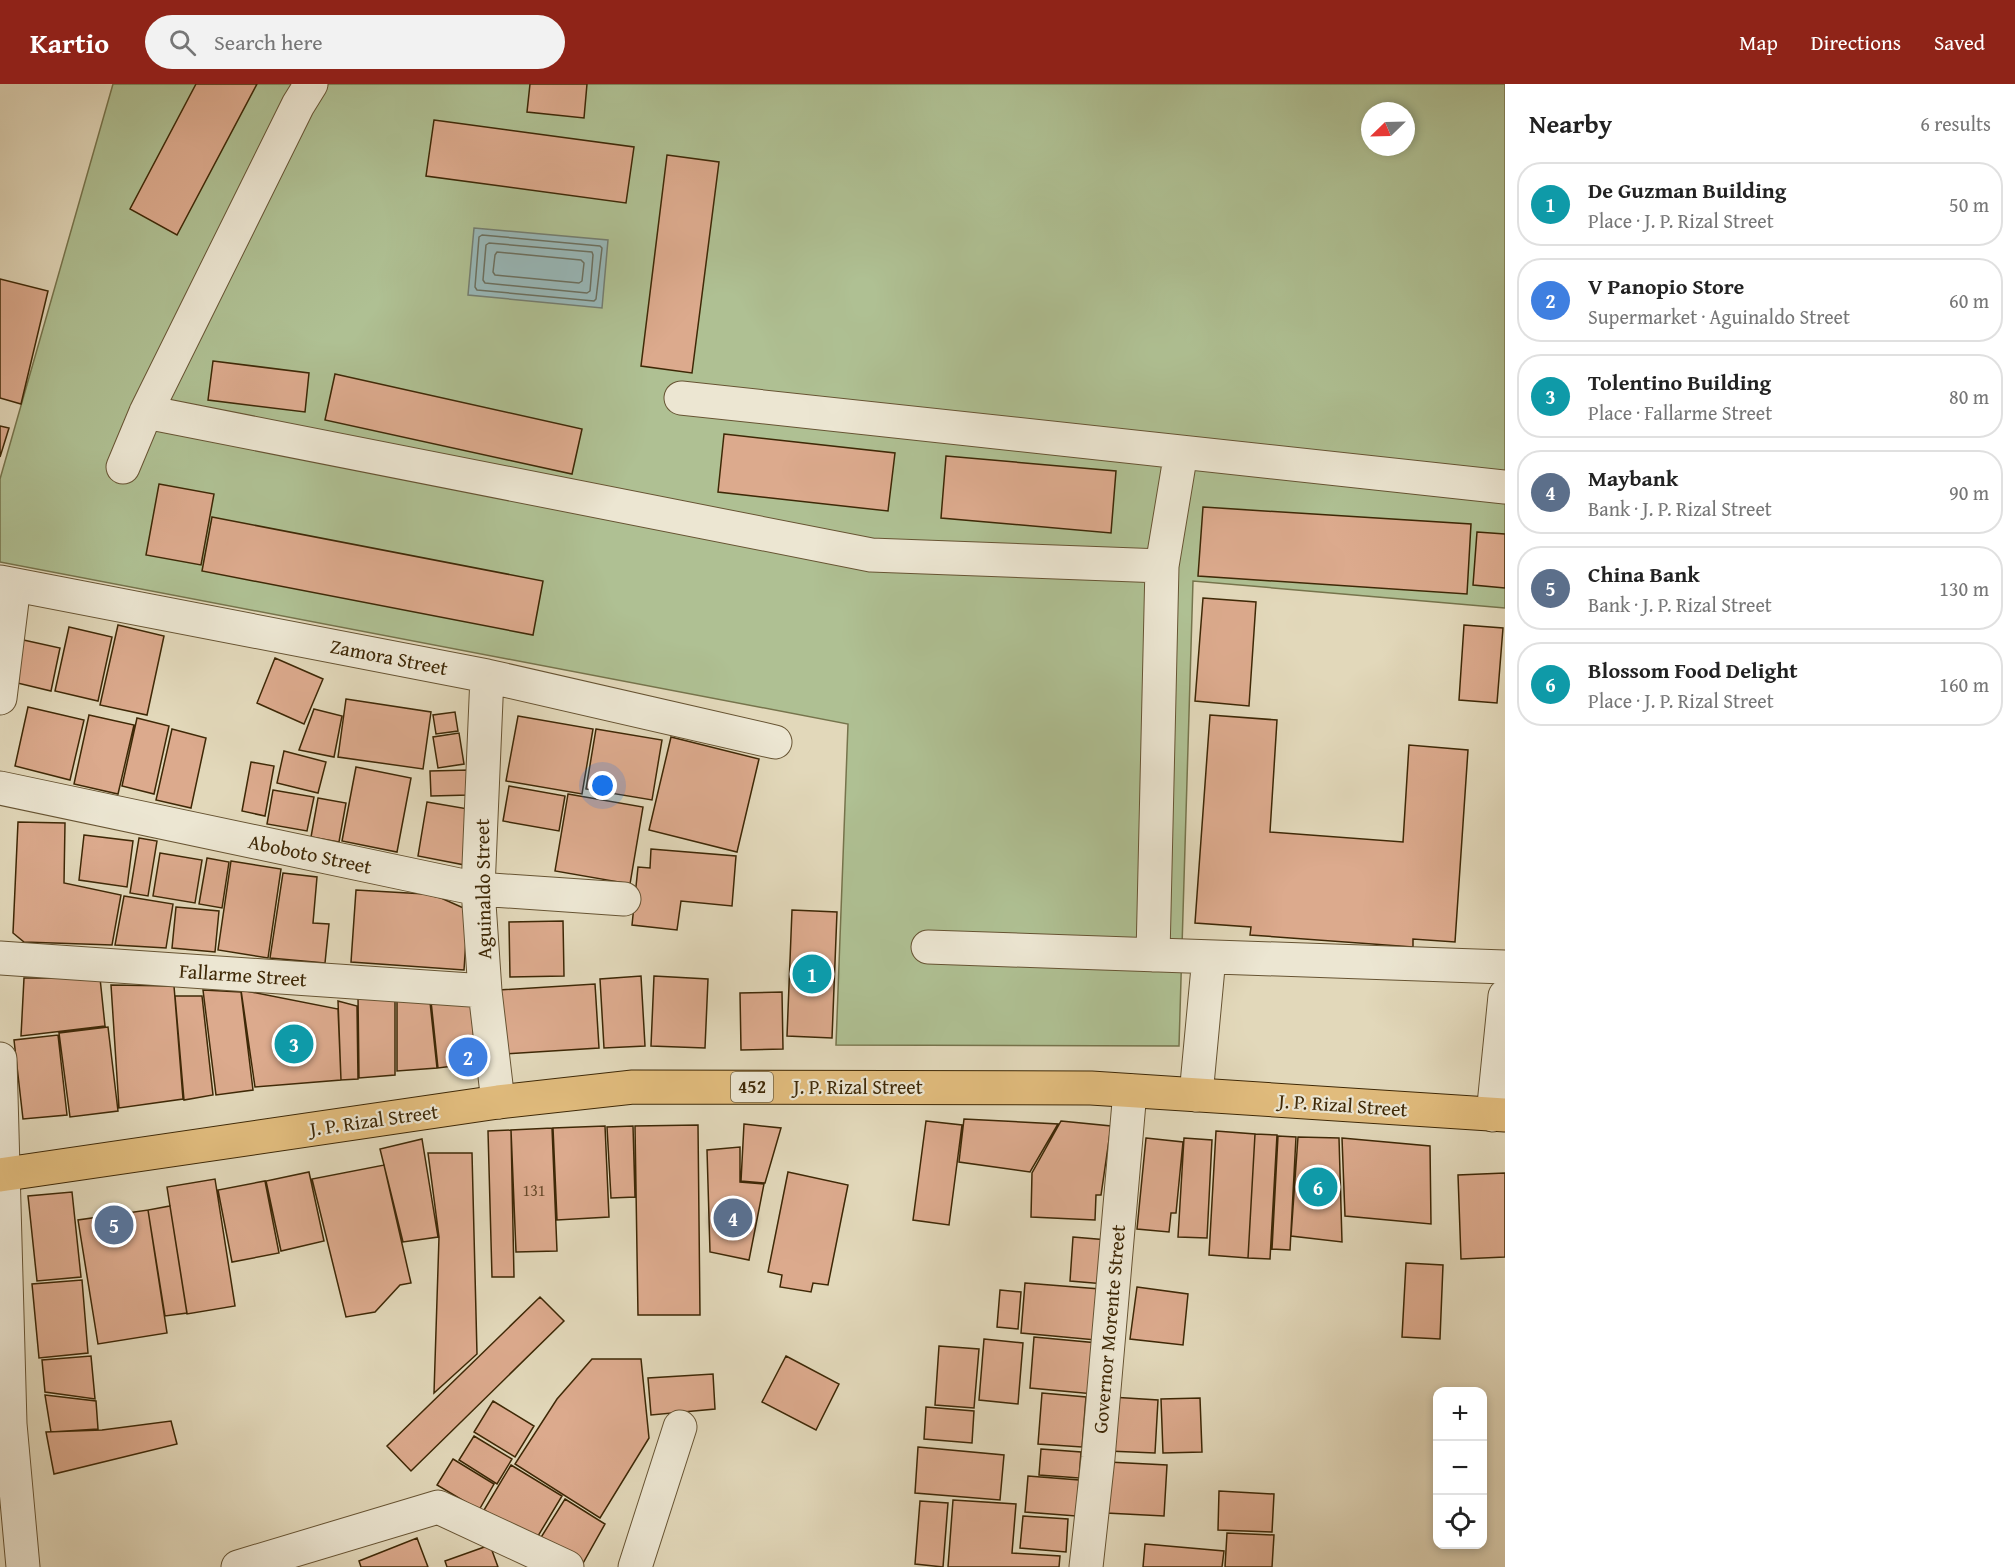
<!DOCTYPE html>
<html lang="en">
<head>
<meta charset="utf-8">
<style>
  :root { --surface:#fff; --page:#f2f2f2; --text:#222; --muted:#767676; --line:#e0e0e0; --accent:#8f2418 }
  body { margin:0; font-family:"Gentium Book Plus",serif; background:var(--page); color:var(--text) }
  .controls { position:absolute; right:18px; bottom:18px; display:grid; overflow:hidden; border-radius:12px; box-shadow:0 3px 9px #0003 }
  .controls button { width:54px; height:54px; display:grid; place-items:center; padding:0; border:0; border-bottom:2px solid var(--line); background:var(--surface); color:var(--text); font:30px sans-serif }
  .compass { position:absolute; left:1361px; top:18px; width:54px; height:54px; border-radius:50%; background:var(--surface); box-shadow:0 3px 9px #0003; rotate:247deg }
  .you { position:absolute; left:603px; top:702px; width:21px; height:21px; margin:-15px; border:4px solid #fff; border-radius:50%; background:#1a73e8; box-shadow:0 0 0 9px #1a73e833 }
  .badge { display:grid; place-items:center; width:39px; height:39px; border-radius:50%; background:var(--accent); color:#fff; font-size:20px; font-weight:700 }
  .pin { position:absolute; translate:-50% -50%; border:3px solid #fff; box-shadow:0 2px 6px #0006 }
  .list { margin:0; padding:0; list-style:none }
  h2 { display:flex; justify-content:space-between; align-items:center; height:78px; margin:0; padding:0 24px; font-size:26px }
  h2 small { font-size:20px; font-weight:400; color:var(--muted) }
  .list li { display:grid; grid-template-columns:39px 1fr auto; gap:18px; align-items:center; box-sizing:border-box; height:84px; margin:0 12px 12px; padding:0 12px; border:2px solid var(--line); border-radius:24px }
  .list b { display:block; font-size:22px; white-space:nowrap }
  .list p { margin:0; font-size:20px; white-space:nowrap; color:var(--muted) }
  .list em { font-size:20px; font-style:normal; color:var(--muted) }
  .icon { flex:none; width:33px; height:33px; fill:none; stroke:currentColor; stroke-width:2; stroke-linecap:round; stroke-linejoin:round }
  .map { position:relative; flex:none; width:1505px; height:1483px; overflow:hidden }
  header { display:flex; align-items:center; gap:36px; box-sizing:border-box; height:84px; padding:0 30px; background:var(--accent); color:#fff }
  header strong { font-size:28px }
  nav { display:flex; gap:33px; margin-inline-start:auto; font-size:21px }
  .search { width:420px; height:54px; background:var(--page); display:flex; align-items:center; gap:15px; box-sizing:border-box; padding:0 21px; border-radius:33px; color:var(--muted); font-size:22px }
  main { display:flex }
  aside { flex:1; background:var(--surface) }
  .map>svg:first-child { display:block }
  .green { fill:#afc093; stroke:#76744c; stroke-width:1.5; fill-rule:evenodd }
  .water { fill:#98b8b9; stroke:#747e71; stroke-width:1.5 }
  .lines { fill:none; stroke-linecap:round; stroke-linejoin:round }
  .shore { stroke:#6b7060; stroke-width:1.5 }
  .building { fill:#dcaa8d; stroke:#3e2806; stroke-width:1.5 }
  .minor-casing { stroke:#675433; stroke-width:35 }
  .highway-casing { stroke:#3e2806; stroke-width:35 }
  .minor { stroke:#ece6d2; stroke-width:33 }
  .highway { stroke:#e1bc7d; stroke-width:33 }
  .labels { text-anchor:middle; stroke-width:4.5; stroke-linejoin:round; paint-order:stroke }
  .number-label { font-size:16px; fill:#664828 }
  .shield { fill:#ece6d2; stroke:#726143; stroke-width:1.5 }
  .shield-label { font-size:18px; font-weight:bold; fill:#3e2806 }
  .street-label { font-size:20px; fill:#3e2806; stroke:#ece6d2 }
</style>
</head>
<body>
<header>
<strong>Kartio</strong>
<div class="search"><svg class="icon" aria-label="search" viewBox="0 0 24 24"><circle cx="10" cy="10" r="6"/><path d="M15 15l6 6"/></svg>Search here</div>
<nav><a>Map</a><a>Directions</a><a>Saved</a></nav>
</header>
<main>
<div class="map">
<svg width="1505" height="1483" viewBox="0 0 1505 1483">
  <rect width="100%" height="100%" fill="#e2d8ba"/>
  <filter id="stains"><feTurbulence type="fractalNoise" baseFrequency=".00333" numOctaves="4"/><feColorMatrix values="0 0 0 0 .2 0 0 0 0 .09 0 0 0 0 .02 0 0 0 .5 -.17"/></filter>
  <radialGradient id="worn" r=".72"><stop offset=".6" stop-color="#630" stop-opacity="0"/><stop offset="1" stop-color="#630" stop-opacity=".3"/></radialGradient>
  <path class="green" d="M113,0h1392v524l-312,-27 -14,465 -343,-1 12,-321 -848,-162v-83zM1370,27h36v36h-36z"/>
  <path class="water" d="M474,144l134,12 -6,68 -134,-13z"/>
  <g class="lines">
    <path class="shore" d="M482,151l118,11 2,2 -6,51 -2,2 -117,-11 -2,-3 4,-50z
      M489,159l103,9 1,3 -3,36 -3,2 -102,-10 -2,-3 3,-35z
      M497,168l84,8 3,3 -2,18 -3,2 -84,-8 -2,-3 2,-17z"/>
  </g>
  <path class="building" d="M196,0h61l-80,151 -47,-26z
    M530,0h57l-3,34 -57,-6z
    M434,36l200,27 -8,56 -200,-27z
    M667,71l52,7 -27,211 -51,-7z
    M0,195l48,12 -27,113 -21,-6z
    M213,277l96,12 -4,39 -97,-12z
    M335,290l247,55 -10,45 -247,-54z
    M0,342l9,2 -9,29z
    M724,350l171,19 -7,58 -170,-19z
    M946,372l170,15 -5,62 -170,-15z
    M159,400l55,10 -13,71 -55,-10z
    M1203,423l268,17 -4,70 -269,-18z
    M212,433l331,64 -10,54 -331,-64z
    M1477,448l28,2v54l-32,-3z
    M1203,514l53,4 -7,104 -54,-5z
    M118,541l46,11 -17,79 -47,-10z
    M1464,541l39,3 -6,75 -38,-3z
    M69,543l43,10 -14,64 -43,-10z
    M19,555l41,9 -9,43 -42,-10z
    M275,574l48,21 -19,45 -47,-21z
    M346,615l85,13 -8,57 -85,-12z
    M28,623l56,13 -14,60 -55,-14z
    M314,625l28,7 -8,41 -35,-7z
    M455,628l3,19 -22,3 -3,-19z
    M89,631l45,10 -16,69 -44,-10z
    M1210,631l67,5 -7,112 133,10 6,-97 59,5 -13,192 -42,-3v8l-163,-12 1,-8 -56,-4z
    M518,632l75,13 -11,65 -76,-13z
    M137,634l32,8 -15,68 -32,-8z
    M172,645l34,9 -15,70 -35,-8z
    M596,645l66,11 -10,60 -66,-11z
    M459,649l5,31 -26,4 -5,-31z
    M671,653l88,22 -22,93 -88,-22z
    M284,667l42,11 -8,31 -41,-10z
    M251,678l23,4 -9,50 -23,-5z
    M356,683l55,11 -14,74 -55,-11z
    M469,686v25l-38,1 -1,-25z
    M509,702l56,10 -6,35 -56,-10z
    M273,706l41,7 -7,34 -40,-7z
    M568,710l75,13 -13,77 -75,-13z
    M318,714l28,5 -7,39 -28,-5z
    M427,718l53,9 -10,55 -52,-10z
    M18,738l47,1 -1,60 57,12 -9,50 -88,-3 -11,-9z
    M84,751l49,6 -6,46 -48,-7z
    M139,754l18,3 -9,55 -18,-3z
    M651,765l85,7 -4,50 -51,-5 -4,29 -45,-5 6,-58 12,1z
    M160,769l42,7 -7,43 -42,-7z
    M207,774l22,4 -7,46 -23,-4z
    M231,777l50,8 -13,89 -50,-8z
    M283,789l34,4 -4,46 16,1 -4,39 -55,-5z
    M356,806l69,4 16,4 27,12 -4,60 -113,-8z
    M124,812l49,8 -7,44 -51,-3z
    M176,823l43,4 -4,41 -43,-4z
    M792,826l45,2 -5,126 -45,-2z
    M563,837l1,55 -54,1 -1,-55z
    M641,892l4,70 -41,2 -4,-69z
    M654,892l54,3 -3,69 -54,-2z
    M24,894h76l5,48 -84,10z
    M595,900l4,64 -96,6 -4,-64z
    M111,901l63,1 9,113 -64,9z
    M203,906l38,2 12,98 -37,5z
    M241,906l97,19 3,71 -86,7z
    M782,908l1,57 -42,1 -1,-57z
    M175,912h27l11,99 -29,5z
    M358,912l37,5v74l-36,3z
    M397,913l33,5 7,66 -40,3z
    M338,917l19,5 1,73 -17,1z
    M431,917l40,3 5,59 -38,5z
    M108,943l10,84 -48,6 -11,-84z
    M58,951l9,80 -44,4 -9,-79z
    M964,1035l94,5 -28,48 -71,-10z
    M926,1037l36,4 -13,100 -36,-5z
    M1061,1037l50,5 -10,69h-5l-1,25 -64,-3 1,-44z
    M744,1040l37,4 -16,55 -24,-2z
    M698,1041l2,190h-62l-3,-189z
    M605,1042l4,91 -52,3 -4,-92z
    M633,1042l2,71 -24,1 -4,-71z
    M552,1044l5,123 -41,1 -5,-122z
    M511,1046l3,147h-22l-4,-146z
    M1216,1047l39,3 -7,124 -39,-3z
    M1255,1050l22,1 -7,124 -22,-1z
    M1278,1052l18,1 -6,113 -18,-1z
    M1298,1053l41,1 3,104 -51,-6z
    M1146,1054l37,4 -7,71h-5l-2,19 -32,-3z
    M1184,1054l28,2 -5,98 -29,-1z
    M1342,1054l88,8 1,78 -86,-8z
    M422,1055l16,98 -35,5 -23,-93z
    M740,1063v35l24,2 -15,76 -39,-8 -3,-102z
    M428,1069h44l5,201 -43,39 5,-156z
    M384,1081l27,118 -11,2 -25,27 -29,5 -34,-138z
    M309,1088l15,69 -43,10 -15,-70z
    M788,1088l60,13 -20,100 -15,-2 -2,9 -31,-5 2,-12 -14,-3z
    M1505,1089v84l-44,2 -3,-84z
    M215,1095l20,127 -48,8 -20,-127z
    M265,1097l14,72 -47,9 -14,-72z
    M72,1108l9,85 -44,4 -9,-85z
    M170,1122l17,107 -22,3 -17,-106z
    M148,1126l19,123 -69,11 -20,-124z
    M1073,1153l35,3 -3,44 -35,-3z
    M1406,1179l37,2 -3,74 -38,-2z
    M82,1196l6,73 -49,5 -7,-74z
    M1025,1199l75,6 -4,51 -75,-7z
    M1137,1203l51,7 -5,51 -53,-6z
    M1000,1206l21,2 -3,37 -21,-2z
    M540,1213l24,24 -153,150 -24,-25z
    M1034,1253l64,6 -4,51 -64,-6z
    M984,1255l39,4 -5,61 -39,-4z
    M939,1262l40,3 -5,59 -39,-3z
    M91,1272l4,43 -50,-7 -3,-32z
    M786,1272l53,28 -23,46 -54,-28z
    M592,1275h49l8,79 -49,80 -85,-54 42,-65z
    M713,1290l2,35 -64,6 -3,-37z
    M1042,1309l44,4 -4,50 -44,-3z
    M45,1311l51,6 2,28 -47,3z
    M1111,1313l47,3 -3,53 -47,-2z
    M1200,1314l2,54 -39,1 -2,-54z
    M493,1317l41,25 -19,31 -41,-25z
    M926,1323l48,4 -2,32 -48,-4z
    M171,1337l6,23 -123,30 -8,-42 56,-2z
    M474,1352l38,23 -15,25 -38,-24z
    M918,1363l86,8 -4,45 -85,-7z
    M1041,1365l40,3 -2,26 -40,-3z
    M453,1375l41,25 -15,26 -42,-25z
    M1108,1378l59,3 -3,51 -58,-3z
    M511,1381l51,31 -27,45 -51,-31z
    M1028,1392l51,4 -3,36 -51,-4z
    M1219,1407l55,3 -2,38 -54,-2z
    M565,1415l40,25 -23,41 -42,-26z
    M953,1416l63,4 -4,49 48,3 -1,11h-111z
    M920,1417l28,2 -5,64 -28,-3z
    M1023,1432l45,3 -2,33 -46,-4z
    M1227,1449l47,2 -2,32h-47z
    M417,1454l11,29h-67l-2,-6z
    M1145,1460l79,7 -2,16h-79z
    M490,1461l8,22h-51l-2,-6z"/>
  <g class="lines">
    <g class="minor-casing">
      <path id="minor" d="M681,314l824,89
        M146,328l725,143 291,11
        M123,383l23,-55 152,-307 13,-21
        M0,498l487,94 288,66
        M487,592l-9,213 7,102 13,111
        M0,614l14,-113
        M0,704l478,101 146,10
        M928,863l577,20
        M1153,871l9,-389 19,-114
        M0,874l485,33
        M0,975l10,365 13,143
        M1196,1011l13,-138
        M1493,1031l12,-119
        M238,1483l200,-60 129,60
        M635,1483l45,-140
        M1086,1483l12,-109 32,-367"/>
    </g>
    <g class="highway-casing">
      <path id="highway" d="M0,1091l498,-73 135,-15 458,1 414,27"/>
    </g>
    <use href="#minor" class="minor"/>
    <use href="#highway" class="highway"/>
  </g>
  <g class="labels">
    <g class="number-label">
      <text x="534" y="1112">131</text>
    </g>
    <rect class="shield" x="731" y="988" width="42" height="30" rx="4.5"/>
    <g class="shield-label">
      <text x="752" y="1009">452</text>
    </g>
    <g class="street-label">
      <text transform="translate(389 573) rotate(11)" y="7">Zamora Street</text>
      <text transform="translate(310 770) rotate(12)" y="7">Aboboto Street</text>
      <text transform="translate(483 805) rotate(-91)" y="7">Aguinaldo Street</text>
      <text transform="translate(243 891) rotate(4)" y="7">Fallarme Street</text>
      <text x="858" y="1010">J. P. Rizal Street</text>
      <text transform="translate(1343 1021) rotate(4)" y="7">J. P. Rizal Street</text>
      <text transform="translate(374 1036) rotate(-8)" y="7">J. P. Rizal Street</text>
      <text transform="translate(1109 1245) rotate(-85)" y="7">Governor Morente Street</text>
    </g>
  </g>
  <rect width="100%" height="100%" filter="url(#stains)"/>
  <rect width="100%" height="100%" fill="url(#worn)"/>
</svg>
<div class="controls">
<button>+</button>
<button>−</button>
<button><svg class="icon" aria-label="locate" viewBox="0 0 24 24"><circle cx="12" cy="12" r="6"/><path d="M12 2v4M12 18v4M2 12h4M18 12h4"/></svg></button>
</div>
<svg class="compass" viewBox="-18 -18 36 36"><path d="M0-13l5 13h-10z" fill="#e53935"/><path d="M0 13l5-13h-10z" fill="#767676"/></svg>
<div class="you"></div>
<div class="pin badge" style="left:812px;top:890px;background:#0f9aa8">1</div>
<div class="pin badge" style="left:468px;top:973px;background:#3f7fe0">2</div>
<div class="pin badge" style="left:294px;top:960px;background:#0f9aa8">3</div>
<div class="pin badge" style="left:733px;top:1134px;background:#5c6f8a">4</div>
<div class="pin badge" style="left:114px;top:1141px;background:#5c6f8a">5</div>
<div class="pin badge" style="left:1318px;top:1103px;background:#0f9aa8">6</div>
</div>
<aside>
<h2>Nearby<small>6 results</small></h2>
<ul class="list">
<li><span class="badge" style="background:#0f9aa8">1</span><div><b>De Guzman Building</b><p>Place · J. P. Rizal Street</p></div><em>50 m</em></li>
<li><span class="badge" style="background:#3f7fe0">2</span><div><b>V Panopio Store</b><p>Supermarket · Aguinaldo Street</p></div><em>60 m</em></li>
<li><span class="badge" style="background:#0f9aa8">3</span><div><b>Tolentino Building</b><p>Place · Fallarme Street</p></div><em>80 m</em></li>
<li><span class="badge" style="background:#5c6f8a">4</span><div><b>Maybank</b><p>Bank · J. P. Rizal Street</p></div><em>90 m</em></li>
<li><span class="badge" style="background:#5c6f8a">5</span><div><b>China Bank</b><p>Bank · J. P. Rizal Street</p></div><em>130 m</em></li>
<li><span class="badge" style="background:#0f9aa8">6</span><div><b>Blossom Food Delight</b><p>Place · J. P. Rizal Street</p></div><em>160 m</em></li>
</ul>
</aside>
</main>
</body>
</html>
